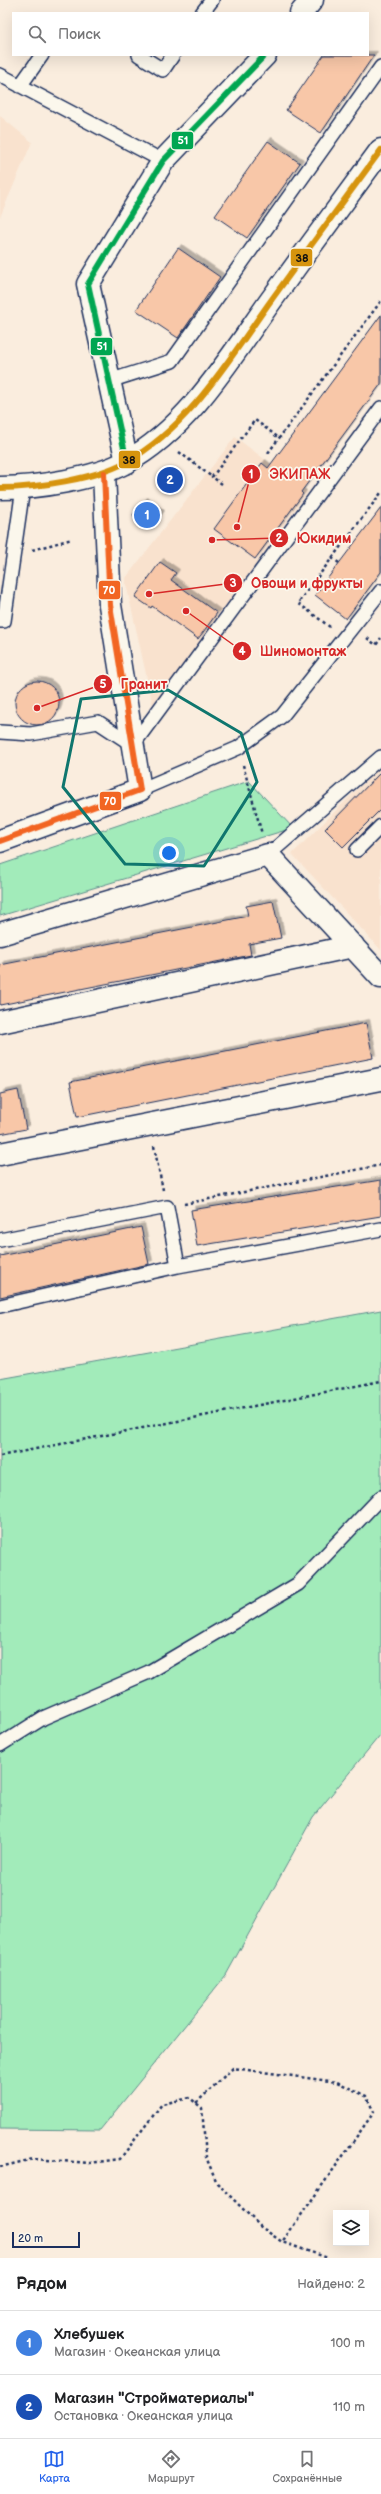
<!DOCTYPE html>
<html lang="ru">
<head>
<meta charset="utf-8">
<style>
  :root { --surface:#fff; --page:#f6f6f6; --text:#202124; --muted:#757577; --line:#e0e0e0; --accent:#2563eb }
  body { margin:0; font-family:"Balsamiq Sans",sans-serif; background:var(--page); color:var(--text) }
  .controls { position:absolute; right:12px; bottom:12px; display:grid; overflow:hidden; border-radius:0px; box-shadow:0 4px 16px #0002 }
  .controls button { width:36px; height:36px; display:grid; place-items:center; padding:0; border:0; border-bottom:1px solid var(--line); background:var(--surface); color:var(--text); font:20px sans-serif }
  .scale { position:absolute; left:12px; bottom:10px; width:68px; box-sizing:border-box; padding-left:4px; border:2px solid #1b2f5e; border-top:0; font-size:11px; line-height:14px; white-space:nowrap; color:#1b2f5e; -webkit-text-stroke:3px #fbf7ec; paint-order:stroke }
  .you { position:absolute; left:169px; top:853px; width:14px; height:14px; margin:-10px; border:3px solid #fff; border-radius:50%; background:#1a73e8; box-shadow:0 0 0 6px #1a73e833 }
  .badge { display:grid; place-items:center; width:26px; height:26px; border-radius:50%; background:var(--accent); color:#fff; font-size:13px; font-weight:700 }
  .pin { position:absolute; translate:-50% -50%; border:2px solid #fff; box-shadow:0 1px 4px #0006 }
  .list { margin:0; padding:0; list-style:none }
  h2 { display:flex; justify-content:space-between; align-items:center; height:52px; margin:0; padding:0 16px; font-size:17px }
  h2 small { font-size:13px; font-weight:400; color:var(--muted) }
  .list li { display:grid; grid-template-columns:26px 1fr auto; gap:12px; align-items:center; box-sizing:border-box; height:64px; padding:0 16px; border-top:1px solid var(--line) }
  .list b { display:block; font-size:15px; white-space:nowrap }
  .list p { margin:0; font-size:13px; white-space:nowrap; color:var(--muted) }
  .list em { font-size:13px; font-style:normal; color:var(--muted) }
  .icon { flex:none; width:22px; height:22px; fill:none; stroke:currentColor; stroke-width:2; stroke-linecap:round; stroke-linejoin:round }
  .map { position:relative; flex:none; width:381px; height:2258px; overflow:hidden }
  .search { position:absolute; background:var(--surface); box-shadow:0 4px 16px #0002; left:12px; right:12px; top:12px; height:44px; display:flex; align-items:center; gap:10px; box-sizing:border-box; padding:0 14px; border-radius:0px; color:var(--muted); font-size:15px }
  .sheet { height:180px; background:var(--surface) }
  nav { display:flex; justify-content:space-around; align-items:center; box-sizing:border-box; height:56px; border-top:1px solid var(--line); background:var(--surface); font-size:11px; color:var(--muted) }
  nav a { display:grid; justify-items:center; gap:2px }
  nav .on { color:var(--accent) }
  .map>svg:first-child { display:block }
  .built { fill:#f9e2ce }
  .green { fill:#a2ebba; stroke:#5e8d8c }
  .building { fill:#f8c7a8; stroke:#1b2f5e; filter:url(#shadow) }
  .lines { fill:none; stroke-linecap:round; stroke-linejoin:round }
  .lane-casing { stroke:#1b2f5e; stroke-width:16 }
  .street-casing { stroke:#1b2f5e; stroke-width:25 }
  .secondary-casing { stroke:#1b2f5e; stroke-width:25 }
  .path { stroke:#1b2f5e; stroke-width:2.5; stroke-dasharray:3 3; stroke-linecap:butt }
  .lane { stroke:#fbf7ec; stroke-width:13 }
  .street { stroke:#fbf7ec; stroke-width:22 }
  .secondary { stroke:#fbf7ec; stroke-width:22 }
  .bus-1-casing { stroke:#fbf7ec; stroke-width:9 }
  .bus-2-casing { stroke:#fbf7ec; stroke-width:9 }
  .bus-3-casing { stroke:#fbf7ec; stroke-width:9 }
  .bus-1 { stroke:#00a651; stroke-width:6 }
  .bus-2 { stroke:#d6940e; stroke-width:6 }
  .bus-3 { stroke:#f26522; stroke-width:6 }
  .marked { fill:none; stroke:#0f766e; stroke-width:3; stroke-linejoin:round }
  .leader { fill:none; stroke:#d62828; stroke-width:1.5 }
  .callout-dot { fill:#d62828; stroke:#fbf7ec; stroke-width:1.5 }
  .mark-label { font-size:12px; text-anchor:middle; font-weight:bold; fill:#fff }
  .callout-label { font-size:14px; text-anchor:middle; font-weight:bold; fill:#d62828; stroke:#fbf7ec; stroke-width:3.5; stroke-linejoin:round; paint-order:stroke }
  .line-badge { stroke:#fbf7ec; stroke-width:1.5 }
  .badge-label { font-size:11px; text-anchor:middle; font-weight:bold; fill:#fff }
  .pale-badge-label { font-size:11px; text-anchor:middle; font-weight:bold; fill:#111 }
</style>
</head>
<body>
<div class="map">
<svg width="381" height="2258" viewBox="0 0 381 2258">
  <defs>
    <filter id="shadow"><feDropShadow dx="3.5" dy="-3.5" stdDeviation="0" flood-color="#0004"/></filter>
  </defs>
  <rect width="100%" height="100%" fill="#faedde"/>
  <filter id="ink" filterUnits="userSpaceOnUse"><feTurbulence type="fractalNoise" baseFrequency=".025" numOctaves="2"/><feDisplacementMap in="SourceGraphic" scale="8" xChannelSelector="R" yChannelSelector="G"/><feConvolveMatrix kernelMatrix="1 2 1 2 8 2 1 2 1" color-interpolation-filters="sRGB"/></filter>
  <g filter="url(#ink)">
    <path class="built" d="M0,116l32,26 -32,75z
      M235,437l73,55 -155,214 -28,-127z
      M381,766v184l-89,-96z"/>
    <path class="green" d="M249,781l44,47 -293,88v-51z
      M381,1310v424l-68,83 -87,158 -126,155 -100,-1v-750z"/>
    <path class="building" d="M324,55h50l-53,78 -35,-23z
      M268,141l32,22 -53,75 -32,-22z
      M178,248l42,29 -42,61 -42,-28z
      M381,315v69l-80,108 2,2 -48,65 -41,-30 48,-66 6,5z
      M144,501l17,13 -11,15 -17,-14z
      M381,508v64l-35,47 -31,-24z
      M160,562l16,11 -5,7 46,33 -19,26 -46,-33 -1,2 -16,-11z
      M15 703a22 22 0 1 1 44 0a22 22 0 1 1-44 0Z
      M381,772v37l-38,38 -18,-18z
      M273,901l8,37 -32,6 2,11 -251,50v-40l248,-49 -2,-10z
      M366,1023l7,35 -296,59 -7,-35z
      M18,1090l8,39 -26,5v-40z
      M381,1180v36l-184,30 -6,-36z
      M141,1227l8,37 -149,33v-41z"/>
    <g class="lines">
      <g class="lane-casing">
        <path id="lane" d="M202,13l10,-13
          M139,55l24,15 10,-15
          M0,75l163,86
          M20,86l22,-31
          M109,381l63,-20 209,-294
          M0,621h4l19,-133
          M0,732l31,2 67,-12 35,23 248,-337
          M140,790l98,-42 44,-32 99,-125
          M357,850l24,-24
          M268,855l113,-98
          M0,1240l167,-33 11,59
          M0,1306l178,-40 203,-37
          M0,1745l43,-27 106,-46 149,-88 83,-87"/>
      </g>
      <g class="street-casing">
        <path id="street" d="M301,13l11,-13
          M127,462l-39,-178 75,-123 102,-106
          M0,841l140,-51 -30,-185 -6,-132
          M0,934l268,-79 113,122
          M0,1022l353,-76
          M0,1154l381,-75"/>
      </g>
      <g class="secondary-casing">
        <path id="secondary" d="M0,488c36,0 95,-9 126,-26 64,-35 105,-106 146,-163 36,-50 73,-100 109,-149"/>
      </g>
      <path class="path" d="M179,452l33,25
        M268,453l113,-152
        M222,484l-10,-7 43,-57 24,18
        M32,550l40,-11
        M332,558l49,-65
        M330,627l-32,-24 34,-45 7,5
        M367,638l9,7 5,-7
        M243,765l19,69
        M154,1146l9,44
        M184,1204l197,-39
        M0,1456l381,-75
        M196,2103l37,-35 104,14 29,14 8,16 -92,130
        M0,2167l33,-8 57,4 30,-4 42,-55 28,-6 12,10 4,49 11,26 44,44 21,15 46,16"/>
      <use href="#lane" class="lane"/>
      <use href="#street" class="street"/>
      <use href="#secondary" class="secondary"/>
      <g class="bus-1-casing">
        <path id="bus-1" d="M127,462l-39,-178 75,-123 102,-106"/>
      </g>
      <g class="bus-2-casing">
        <path id="bus-2" d="M0,488c36,0 95,-9 126,-26 64,-35 105,-106 146,-163 36,-50 73,-100 109,-149"/>
      </g>
      <g class="bus-3-casing">
        <path id="bus-3" d="M0,841l140,-51 -30,-185 -6,-132"/>
      </g>
      <use href="#bus-1" class="bus-1"/>
      <use href="#bus-2" class="bus-2"/>
      <use href="#bus-3" class="bus-3"/>
    </g>
  </g>
  <path class="marked" d="M168,690l73,43 16,49 -53,84 -79,-2 -62,-77 18,-88z"/>
  <path class="leader" d="M237 527L251 474M212 540L279 538M149 594L233 583M186 611L242 651M37 708L103 684"/>
  <g class="callout-dot">
    <circle cx="237" cy="527" r="4"/>
    <circle cx="212" cy="540" r="4"/>
    <circle cx="149" cy="594" r="4"/>
    <circle cx="186" cy="611" r="4"/>
    <circle cx="37" cy="708" r="4"/>
    <circle cx="251" cy="474" r="10"/>
    <circle cx="279" cy="538" r="10"/>
    <circle cx="233" cy="583" r="10"/>
    <circle cx="242" cy="651" r="10"/>
    <circle cx="103" cy="684" r="10"/>
  </g>
  <g class="mark-label">
    <text x="251" y="478">1</text>
    <text x="279" y="542">2</text>
    <text x="233" y="587">3</text>
    <text x="242" y="655">4</text>
    <text x="103" y="688">5</text>
  </g>
  <g class="callout-label">
    <text x="300" y="479">ЭКИПАЖ</text>
    <text x="324" y="543">Юкидим</text>
    <text x="307" y="588">Овощи и фрукты</text>
    <text x="303" y="656">Шиномонтаж</text>
    <text x="144" y="689">Гранит</text>
  </g>
  <g class="line-badge">
    <rect x="171" y="131" width="23" height="19" rx="4" fill="#00a651"/>
    <rect x="290" y="248" width="23" height="19" rx="4" fill="#d6940e"/>
    <rect x="90" y="337" width="23" height="19" rx="4" fill="#00a651"/>
    <rect x="118" y="450" width="23" height="19" rx="4" fill="#d6940e"/>
    <rect x="98" y="580" width="23" height="20" rx="4" fill="#f26522"/>
    <rect x="99" y="791" width="23" height="20" rx="4" fill="#f26522"/>
  </g>
  <g class="badge-label">
    <text x="183" y="144">51</text>
    <text x="102" y="350">51</text>
    <text x="109" y="594">70</text>
    <text x="110" y="805">70</text>
  </g>
  <g class="pale-badge-label">
    <text x="302" y="262">38</text>
    <text x="129" y="464">38</text>
  </g>
</svg>
<div class="controls">
<button><svg class="icon" aria-label="layers" viewBox="0 0 24 24"><path d="M12 4l9 5-9 5-9-5zM3 14l9 5 9-5"/></svg></button>
</div>
<div class="scale">20 m</div>
<div class="you"></div>
<div class="pin badge" style="left:147px;top:515px;background:#3f7fe0">1</div>
<div class="pin badge" style="left:170px;top:480px;background:#1a4fb4">2</div>
<div class="search"><svg class="icon" aria-label="search" viewBox="0 0 24 24"><circle cx="10" cy="10" r="6"/><path d="M15 15l6 6"/></svg>Поиск</div>
</div>
<section class="sheet">
<h2>Рядом<small>Найдено: 2</small></h2>
<ul class="list">
<li><span class="badge" style="background:#3f7fe0">1</span><div><b>Хлебушек</b><p>Магазин · Океанская улица</p></div><em>100 m</em></li>
<li><span class="badge" style="background:#1a4fb4">2</span><div><b>Магазин &quot;Стройматериалы&quot;</b><p>Остановка · Океанская улица</p></div><em>110 m</em></li>
</ul>
</section>
<nav>
<a class="on"><svg class="icon" aria-label="map" viewBox="0 0 24 24"><path d="M3 6l6-2 6 2 6-2v14l-6 2-6-2-6 2zM9 4v14M15 6v14"/></svg>Карта</a>
<a><svg class="icon" aria-label="directions" viewBox="0 0 24 24"><path d="M12 3l9 9-9 9-9-9zM9 14v-3h6M13 9l2 2-2 2"/></svg>Маршрут</a>
<a><svg class="icon" aria-label="saved" viewBox="0 0 24 24"><path d="M7 4h10v16l-5-4-5 4z"/></svg>Сохранённые</a>
</nav>
</body>
</html>
